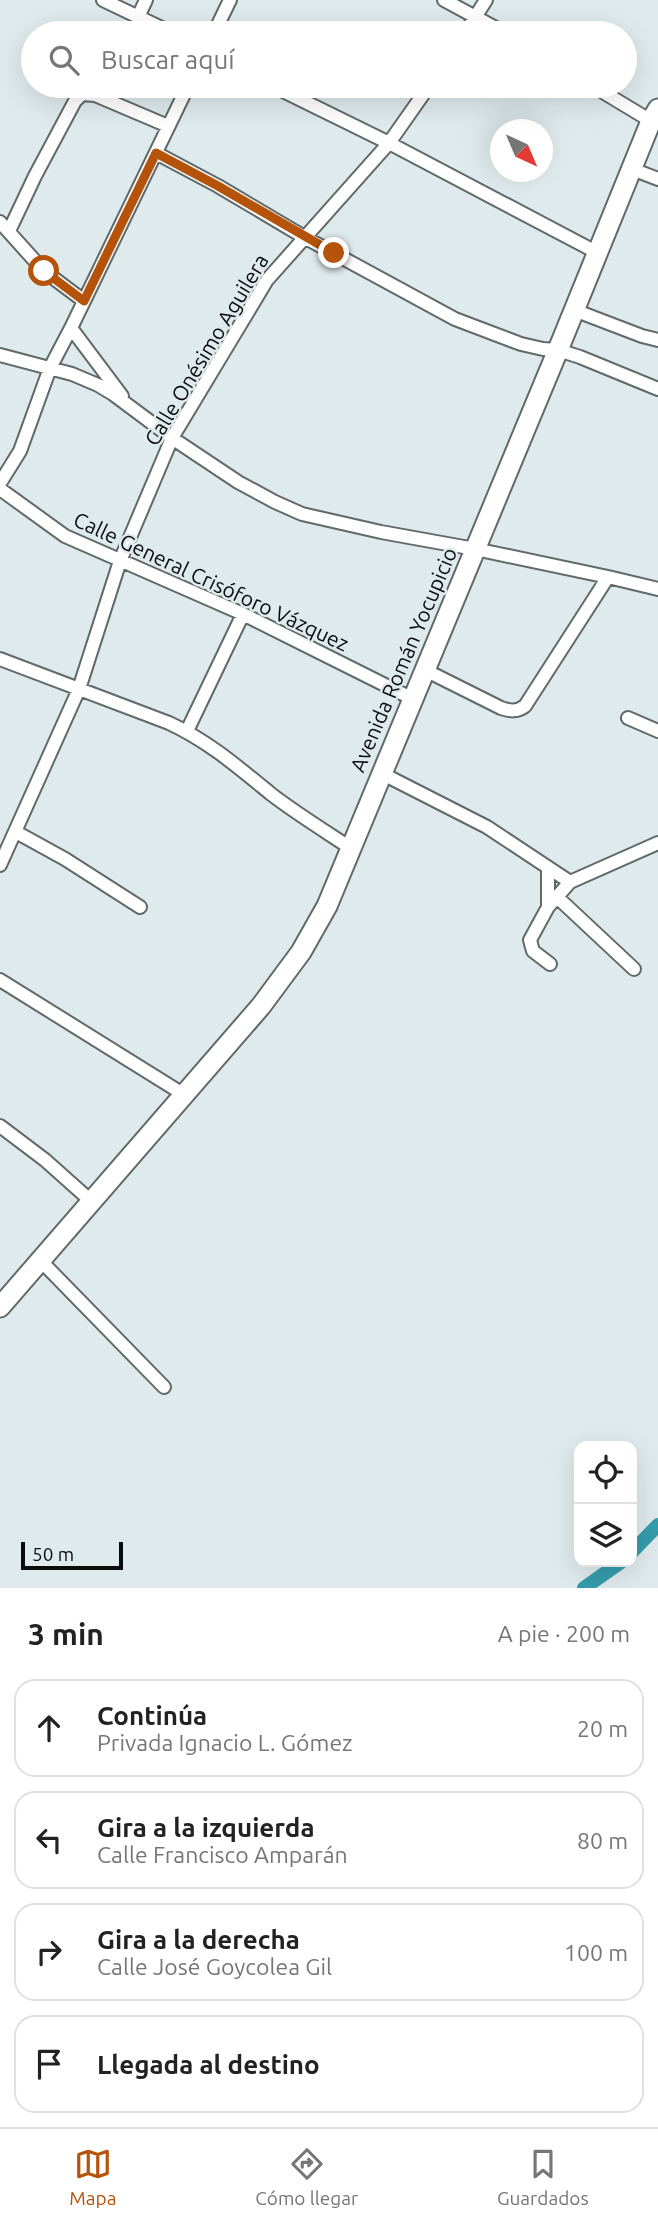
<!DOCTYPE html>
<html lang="es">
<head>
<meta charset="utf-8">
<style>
  :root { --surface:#fff; --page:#f2f2f2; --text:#222; --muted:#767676; --line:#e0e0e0; --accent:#b45309 }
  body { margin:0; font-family:Ubuntu,sans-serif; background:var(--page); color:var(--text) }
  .controls { position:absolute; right:21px; bottom:21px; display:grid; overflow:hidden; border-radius:14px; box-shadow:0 7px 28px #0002 }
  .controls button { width:63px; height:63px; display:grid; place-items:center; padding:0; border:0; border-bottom:2px solid var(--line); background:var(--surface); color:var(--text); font:35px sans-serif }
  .compass { position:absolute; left:490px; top:119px; width:63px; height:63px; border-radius:50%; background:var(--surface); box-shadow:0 7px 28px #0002; rotate:136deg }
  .scale { position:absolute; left:21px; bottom:18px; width:102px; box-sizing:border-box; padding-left:7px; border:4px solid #090c0d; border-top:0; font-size:19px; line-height:24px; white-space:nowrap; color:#090c0d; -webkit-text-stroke:5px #dfeaec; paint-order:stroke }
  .stop { position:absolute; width:21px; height:21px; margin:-16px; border:5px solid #b45309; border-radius:50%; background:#fff }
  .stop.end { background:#b45309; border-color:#fff; box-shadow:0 2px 7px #0008 }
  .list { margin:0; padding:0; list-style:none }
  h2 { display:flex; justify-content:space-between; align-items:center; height:91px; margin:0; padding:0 28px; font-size:30px }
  h2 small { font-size:23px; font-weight:400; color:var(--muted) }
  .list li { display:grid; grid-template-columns:46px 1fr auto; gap:21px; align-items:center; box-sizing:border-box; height:98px; margin:0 14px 14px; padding:0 14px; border:2px solid var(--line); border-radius:21px }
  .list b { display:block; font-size:26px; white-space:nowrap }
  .list p { margin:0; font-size:23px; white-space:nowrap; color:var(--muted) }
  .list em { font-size:23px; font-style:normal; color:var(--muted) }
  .icon { flex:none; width:38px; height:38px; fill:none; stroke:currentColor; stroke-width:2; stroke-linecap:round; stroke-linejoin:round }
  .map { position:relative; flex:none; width:658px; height:1588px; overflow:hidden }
  .search { position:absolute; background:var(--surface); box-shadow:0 7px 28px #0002; left:21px; right:21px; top:21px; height:77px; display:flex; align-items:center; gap:18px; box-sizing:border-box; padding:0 24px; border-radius:38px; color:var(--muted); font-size:26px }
  .sheet { height:539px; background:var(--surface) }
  nav { display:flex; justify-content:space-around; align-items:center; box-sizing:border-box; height:98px; border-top:2px solid var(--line); background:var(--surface); font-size:19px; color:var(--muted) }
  nav a { display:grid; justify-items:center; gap:4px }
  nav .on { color:var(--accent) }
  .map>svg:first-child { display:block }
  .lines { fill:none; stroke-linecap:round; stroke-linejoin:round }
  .canal { stroke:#359cab; stroke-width:14 }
  .street-casing { stroke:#60696b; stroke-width:16 }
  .secondary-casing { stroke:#60696b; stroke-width:23 }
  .street { stroke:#fff; stroke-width:12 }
  .secondary { stroke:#fff; stroke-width:19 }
  .route { stroke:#b45309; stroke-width:9 }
  .labels { text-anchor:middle; stroke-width:5; stroke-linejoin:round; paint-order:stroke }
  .street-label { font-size:21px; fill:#090c0d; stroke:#dfeaec }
</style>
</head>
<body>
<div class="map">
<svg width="658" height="1588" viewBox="0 0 658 1588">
  <rect width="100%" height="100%" fill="#dfeaec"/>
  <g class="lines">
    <path class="canal" d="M632,1552l26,-27
      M584,1588l37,-26"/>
    <g class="street-casing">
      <path id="street" d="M103,0l69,33
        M444,0l61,33
        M138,17l8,-17
        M214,33l16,-33
        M465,33l21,-33
        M273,86l116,57 209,110
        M593,86l58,35
        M156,153l62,33 86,51 151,82 66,25 22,5 15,1 22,7 78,32
        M632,169l26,10
        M0,222l44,49 40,30
        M9,231l26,-55 40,-75 7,-7 13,1 73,31
        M574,310l68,26 16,4
        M71,328l51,68
        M0,355l72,19 26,11 15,9 59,44 66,44 37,20 27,12 79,18 94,17 133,28 50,12
        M0,483l20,-32 30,-83 21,-40 117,-242
        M0,489l65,47 178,78 170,85
        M0,659l169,64c39,18 69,44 102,71 26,20 54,37 81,55
        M425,670l76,38c9,3 16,4 24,-2l83,-129
        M628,718l30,13
        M187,731l56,-117
        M381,773l106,54 83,55
        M16,832l49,27 75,48
        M0,865l79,-176 41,-128 52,-123 95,-158 122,-137 40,-57
        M557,897l77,72
        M548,907v-39
        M550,964l-17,-13 -3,-11 18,-33 22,-25 88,-39
        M0,980l183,114
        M0,1126l45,34 46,41
        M40,1260l124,127"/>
    </g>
    <g class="secondary-casing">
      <path id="secondary" d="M0,1307l261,-301 40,-54 26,-46 231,-556 93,-229 7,-12"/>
    </g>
    <use href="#street" class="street"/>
    <use href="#secondary" class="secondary"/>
  </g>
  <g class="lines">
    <path class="route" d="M44,271l40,30 72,-148 62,33 116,67"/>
  </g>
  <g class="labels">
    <g class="street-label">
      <text transform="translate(207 350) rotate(-59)" y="7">Calle Onésimo Aguilera</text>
      <text transform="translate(211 582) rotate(25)" y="7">Calle General Crisóforo Vázquez</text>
      <text transform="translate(404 660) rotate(-67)" y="7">Avenida Román Yocupicio</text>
    </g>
  </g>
</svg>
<div class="controls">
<button><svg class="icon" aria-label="locate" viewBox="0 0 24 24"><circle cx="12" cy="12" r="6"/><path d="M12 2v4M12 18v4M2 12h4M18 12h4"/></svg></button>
<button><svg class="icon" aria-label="layers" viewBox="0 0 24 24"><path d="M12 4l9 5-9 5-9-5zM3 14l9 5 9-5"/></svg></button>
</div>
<svg class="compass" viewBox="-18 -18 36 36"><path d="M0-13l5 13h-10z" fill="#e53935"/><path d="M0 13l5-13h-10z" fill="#767676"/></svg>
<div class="scale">50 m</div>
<div class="stop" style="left:44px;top:271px"></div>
<div class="stop end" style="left:334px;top:253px"></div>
<div class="search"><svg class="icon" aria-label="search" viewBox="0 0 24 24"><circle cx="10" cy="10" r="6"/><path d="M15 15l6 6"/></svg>Buscar aquí</div>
</div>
<section class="sheet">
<h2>3 min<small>A pie · 200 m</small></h2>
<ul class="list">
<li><svg class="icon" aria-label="ahead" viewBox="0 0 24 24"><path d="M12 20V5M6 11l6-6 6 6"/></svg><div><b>Continúa</b><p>Privada Ignacio L. Gómez</p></div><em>20 m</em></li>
<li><svg class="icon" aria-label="left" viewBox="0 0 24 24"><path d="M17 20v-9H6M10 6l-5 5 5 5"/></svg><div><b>Gira a la izquierda</b><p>Calle Francisco Amparán</p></div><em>80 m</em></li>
<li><svg class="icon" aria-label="right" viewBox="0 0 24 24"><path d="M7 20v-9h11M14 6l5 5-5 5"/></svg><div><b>Gira a la derecha</b><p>Calle José Goycolea Gil</p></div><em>100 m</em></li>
<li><svg class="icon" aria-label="arrive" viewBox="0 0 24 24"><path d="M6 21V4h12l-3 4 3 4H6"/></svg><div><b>Llegada al destino</b></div></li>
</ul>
</section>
<nav>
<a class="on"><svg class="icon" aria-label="map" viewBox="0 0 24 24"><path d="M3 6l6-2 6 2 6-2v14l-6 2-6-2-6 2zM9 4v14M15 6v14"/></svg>Mapa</a>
<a><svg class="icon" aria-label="directions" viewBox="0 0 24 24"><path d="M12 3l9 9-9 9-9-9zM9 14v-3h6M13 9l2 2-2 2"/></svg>Cómo llegar</a>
<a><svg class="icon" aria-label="saved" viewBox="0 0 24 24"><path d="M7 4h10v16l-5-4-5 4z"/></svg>Guardados</a>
</nav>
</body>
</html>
